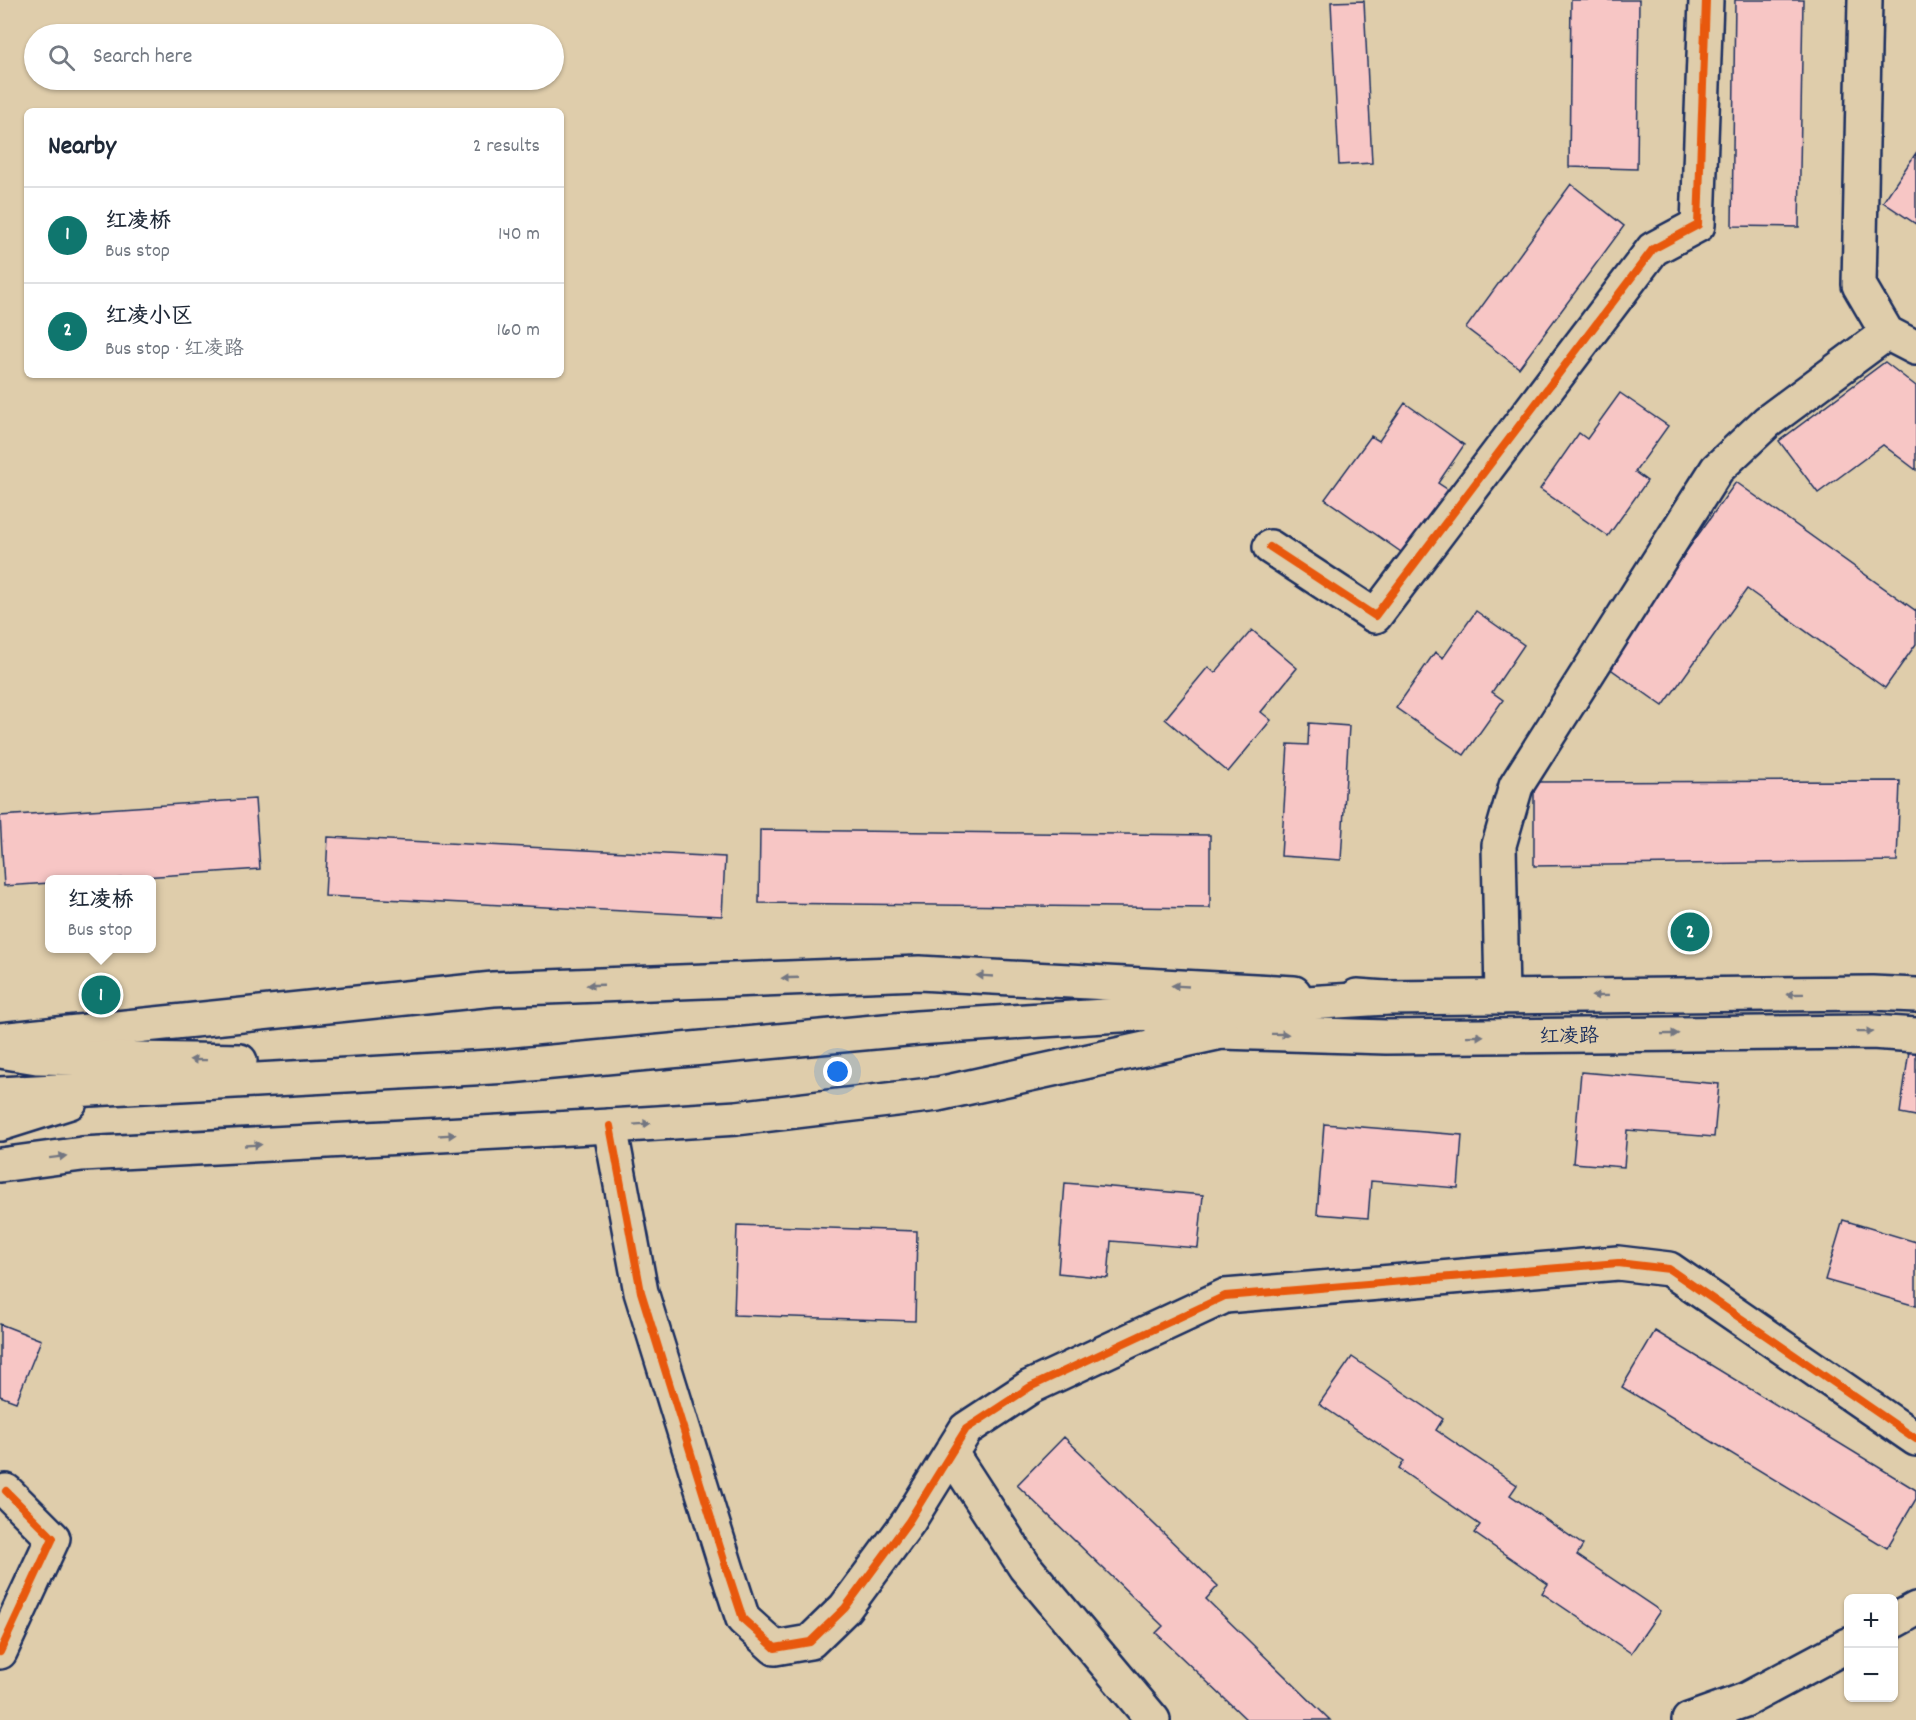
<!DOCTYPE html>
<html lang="en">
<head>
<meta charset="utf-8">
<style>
  :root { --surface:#fff; --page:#f6f6f7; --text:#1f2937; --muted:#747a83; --line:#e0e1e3; --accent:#0f766e }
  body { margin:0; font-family:Dekko,"LXGW WenKai TC",sans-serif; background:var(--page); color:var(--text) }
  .controls { position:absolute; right:18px; bottom:18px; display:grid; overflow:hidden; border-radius:9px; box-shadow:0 2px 4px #0004 }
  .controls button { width:54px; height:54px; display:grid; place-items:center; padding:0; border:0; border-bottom:2px solid var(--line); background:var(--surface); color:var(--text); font:30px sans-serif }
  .you { position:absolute; left:838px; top:1072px; width:21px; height:21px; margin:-15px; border:4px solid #fff; border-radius:50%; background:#1a73e8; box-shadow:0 0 0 9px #1a73e833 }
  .badge { display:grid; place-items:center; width:39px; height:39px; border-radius:50%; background:var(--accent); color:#fff; font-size:20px; font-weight:700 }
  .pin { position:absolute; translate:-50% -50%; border:3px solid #fff; box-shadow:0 2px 6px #0006 }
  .popup { position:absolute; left:45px; top:875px; width:111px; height:78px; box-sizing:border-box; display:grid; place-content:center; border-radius:9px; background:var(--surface); filter:drop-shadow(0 2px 4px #0005); font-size:20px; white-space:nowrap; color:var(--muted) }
  .popup b { font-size:22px; color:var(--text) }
  .popup::after { content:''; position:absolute; left:50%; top:100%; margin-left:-12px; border:12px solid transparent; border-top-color:var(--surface) }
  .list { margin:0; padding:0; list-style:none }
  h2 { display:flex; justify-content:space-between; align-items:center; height:78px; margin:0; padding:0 24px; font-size:26px }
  h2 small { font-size:20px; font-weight:400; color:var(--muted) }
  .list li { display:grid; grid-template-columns:39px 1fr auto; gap:18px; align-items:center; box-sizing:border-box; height:96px; padding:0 24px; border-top:2px solid var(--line) }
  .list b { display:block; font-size:22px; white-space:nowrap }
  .list p { margin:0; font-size:20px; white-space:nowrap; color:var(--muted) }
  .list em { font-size:20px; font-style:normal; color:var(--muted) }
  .icon { flex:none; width:33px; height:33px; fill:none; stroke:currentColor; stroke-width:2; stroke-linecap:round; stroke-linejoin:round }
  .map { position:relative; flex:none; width:1916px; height:1720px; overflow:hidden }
  .search { position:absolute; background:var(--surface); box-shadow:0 2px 4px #0004; left:24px; top:24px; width:540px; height:66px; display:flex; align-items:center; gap:15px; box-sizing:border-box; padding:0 21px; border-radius:33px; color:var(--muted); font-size:22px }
  .panel { position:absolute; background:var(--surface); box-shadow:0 2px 4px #0004; left:24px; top:108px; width:540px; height:270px; border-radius:9px }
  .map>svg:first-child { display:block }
  .building { fill:#f7c6c5; stroke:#1b2f5e; stroke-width:1.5 }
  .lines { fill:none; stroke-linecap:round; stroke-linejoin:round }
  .minor-casing { stroke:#1b2f5e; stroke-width:38 }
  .major-casing { stroke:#1b2f5e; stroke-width:38 }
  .highway-casing { stroke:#1b2f5e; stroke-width:38 }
  .minor { stroke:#dfcdab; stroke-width:33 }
  .major { stroke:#dfcdab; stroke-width:33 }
  .highway { stroke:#dfcdab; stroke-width:33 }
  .cycleway-casing { stroke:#dfcdab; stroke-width:11 }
  .cycleway { stroke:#e8590c; stroke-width:8 }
  .oneway { fill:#737681 }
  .labels { text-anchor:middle; stroke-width:5; stroke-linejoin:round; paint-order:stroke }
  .street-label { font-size:20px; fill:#1b2f5e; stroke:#dfcdab }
</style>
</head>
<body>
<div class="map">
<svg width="1916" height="1720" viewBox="0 0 1916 1720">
  <rect width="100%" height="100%" fill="#dfcdab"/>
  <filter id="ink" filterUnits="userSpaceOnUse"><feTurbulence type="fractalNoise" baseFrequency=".0167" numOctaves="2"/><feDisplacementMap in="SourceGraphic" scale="12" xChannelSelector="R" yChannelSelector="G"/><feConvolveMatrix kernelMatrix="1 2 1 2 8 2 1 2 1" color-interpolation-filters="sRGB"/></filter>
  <g filter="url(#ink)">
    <path class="building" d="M1571,0h68l-2,169 -68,-2z
      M1735,0h68l-4,227 -67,-1z
      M1364,1l8,162 -33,2 -8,-163z
      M1916,153v71l-33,-22z
      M1571,184l53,42 -105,142 -53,-40z
      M1885,362l31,24v84l-33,-25 -65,48 -39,-52z
      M1620,393l48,33 -33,46 12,9 -39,55 -68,-47 39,-56 8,6z
      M1405,403l59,42 -26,38 12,8 -46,63 -79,-55 46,-63 8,5z
      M1736,482l180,129v33l-31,44 -138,-99 -84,117 -58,-41z
      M1476,611l48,34 -32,47 11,8 -39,55 -68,-47 39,-56 8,6z
      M1252,630l45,38 -36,44 10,8 -43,52 -63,-53 43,-52 7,6z
      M1309,723l40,3 -8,134 -60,-4 7,-112 20,1z
      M1900,781l-3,80 -363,5v-84z
      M255,799l5,70 -161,11h-49v3l-46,3 -4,-70z
      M760,830l450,5v73l-451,-5z
      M328,837l397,20 -3,59 -397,-20z
      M1909,1051l7,1v64l-16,-3z
      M1581,1072l138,12 -5,53 -87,-7 -3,37 -51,-4z
      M1324,1124l138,11 -4,53 -87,-7 -3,37 -51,-4z
      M1065,1183l138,12 -5,53 -87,-7 -3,37 -50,-5z
      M1843,1220l73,22v64l-91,-26z
      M737,1225l180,6 -2,90 -181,-6z
      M0,1324l41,16 -25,62 -16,-6z
      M1655,1331l261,159v9l-29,49 -265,-161z
      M1352,1357l91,62 -7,11 81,55 -7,10 73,50 -6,10 83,56 -29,42 -89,-60 6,-9 -74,-51 6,-8 -81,-56 5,-8 -85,-57z
      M1064,1437l154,149 -12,13 124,121h-83l-91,-87 7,-7 -146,-141z"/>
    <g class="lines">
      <g class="minor-casing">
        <path id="minor" d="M1865,0l-6,285 28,48 29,15
          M1270,547l105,69 278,-367 45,-24 8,-225
          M1502,997l-3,-152 17,-59 201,-317 50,-47 120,-89
          M610,1126l31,166 86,278 16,49 32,29 35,-6 35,-34 64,-87 57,-92 64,-42 195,-91 393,-33 51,6 247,170
          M951,1453l74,114 128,153
          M1894,1621l22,-12
          M0,1652l53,-114 -47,-47
          M1689,1720l56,-20 103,-55"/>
      </g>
      <g class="major-casing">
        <path id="major" d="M1357,996l28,2 487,-5 44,2
          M0,1040l493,-51 426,-16 375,20
          M0,1165l82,-11 528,-28 127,-8 201,-24 284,-62 164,5 486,-5 44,3"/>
      </g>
      <g class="highway-casing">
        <path id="highway" d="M1162,1032h60
          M0,1051l37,6 203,4
          M0,1094l509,-28 408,-38 468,-30
          M0,1124l70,-22"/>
      </g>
      <use href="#minor" class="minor"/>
      <use href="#major" class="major"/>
      <use href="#highway" class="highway"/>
      <g class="cycleway-casing">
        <path id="cycleway" d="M1270,547l105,69 278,-367 45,-24 8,-225
          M610,1126l31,166 86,278 16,49 32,29 35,-6 35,-34 64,-87 57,-92 64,-42 195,-91 393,-33 51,6 247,170
          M0,1652l53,-114 -47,-47"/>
      </g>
      <use href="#cycleway" class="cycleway"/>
    </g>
    <defs><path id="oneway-solid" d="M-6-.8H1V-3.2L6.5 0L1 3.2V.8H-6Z" transform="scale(1.5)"/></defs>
    <g class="oneway">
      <use href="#oneway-solid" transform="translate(985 976) rotate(-177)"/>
      <use href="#oneway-solid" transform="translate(790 978) rotate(178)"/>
      <use href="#oneway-solid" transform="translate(595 985) rotate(178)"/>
      <use href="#oneway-solid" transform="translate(1180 986) rotate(-177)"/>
      <use href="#oneway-solid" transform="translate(1795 994) rotate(179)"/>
      <use href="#oneway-solid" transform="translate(1600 996) rotate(179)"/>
      <use href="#oneway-solid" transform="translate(1865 1032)"/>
      <use href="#oneway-solid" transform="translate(1280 1034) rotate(1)"/>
      <use href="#oneway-solid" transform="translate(1670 1034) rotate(-1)"/>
      <use href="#oneway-solid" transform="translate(1475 1036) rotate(-1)"/>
      <use href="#oneway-solid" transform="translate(198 1060) rotate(-179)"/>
      <use href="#oneway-solid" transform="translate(642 1124) rotate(-4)"/>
      <use href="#oneway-solid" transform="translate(447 1135) rotate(-3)"/>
      <use href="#oneway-solid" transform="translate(253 1145) rotate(-3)"/>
      <use href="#oneway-solid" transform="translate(58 1157) rotate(-7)"/>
    </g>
  </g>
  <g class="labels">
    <g class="street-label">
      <text transform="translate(1569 1035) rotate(-1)" y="7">红凌路</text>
    </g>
  </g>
</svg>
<div class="controls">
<button>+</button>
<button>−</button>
</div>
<div class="you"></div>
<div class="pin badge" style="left:101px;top:995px">1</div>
<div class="popup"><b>红凌桥</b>Bus stop</div>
<div class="pin badge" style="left:1690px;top:932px">2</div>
<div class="search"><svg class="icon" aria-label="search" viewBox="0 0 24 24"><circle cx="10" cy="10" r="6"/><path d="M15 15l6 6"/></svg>Search here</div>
<section class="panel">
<h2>Nearby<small>2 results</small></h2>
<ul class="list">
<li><span class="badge">1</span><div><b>红凌桥</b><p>Bus stop</p></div><em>140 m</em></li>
<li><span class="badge">2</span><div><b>红凌小区</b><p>Bus stop · 红凌路</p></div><em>160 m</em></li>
</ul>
</section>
</div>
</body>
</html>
